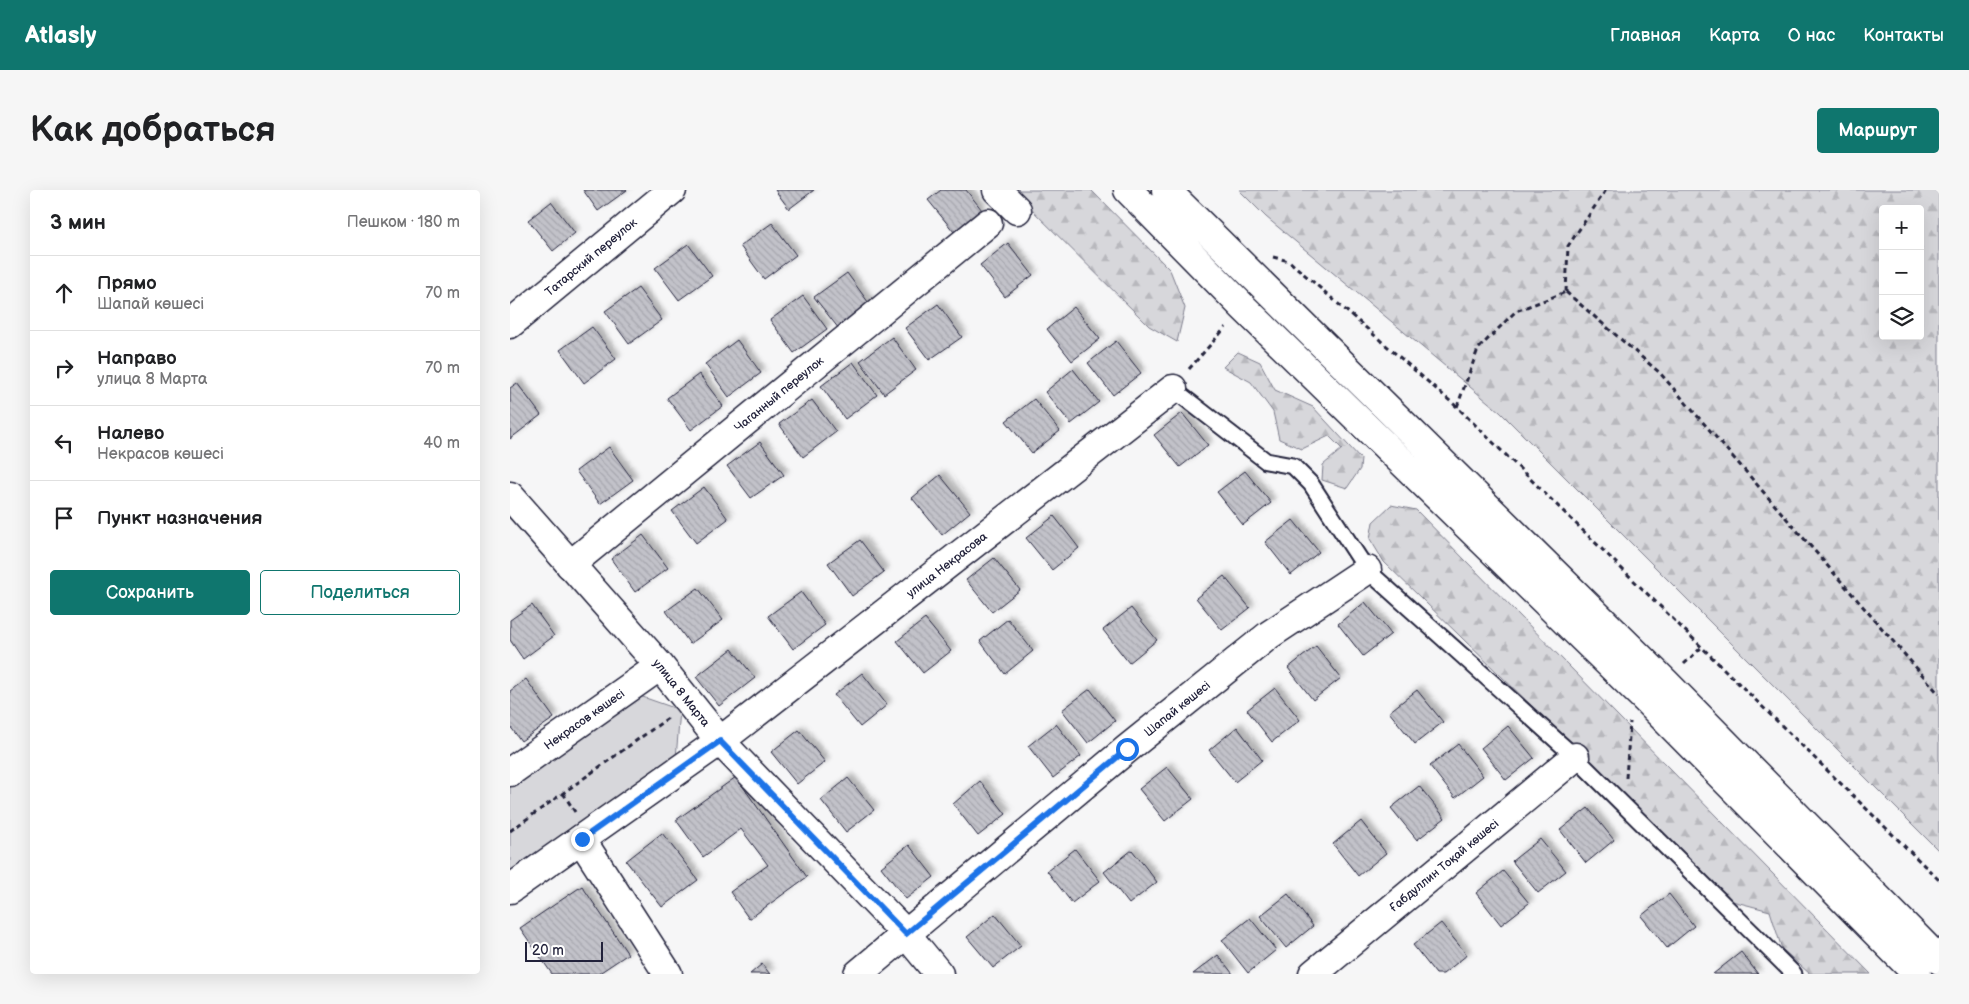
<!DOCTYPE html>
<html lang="ru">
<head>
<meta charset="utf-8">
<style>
  :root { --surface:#fff; --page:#f6f6f6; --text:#202124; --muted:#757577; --line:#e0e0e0; --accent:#0f766e }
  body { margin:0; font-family:"Balsamiq Sans",sans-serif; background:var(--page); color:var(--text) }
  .controls { position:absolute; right:15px; top:15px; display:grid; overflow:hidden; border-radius:5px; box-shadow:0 5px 20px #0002 }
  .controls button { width:45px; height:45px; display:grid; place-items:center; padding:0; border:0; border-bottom:1px solid var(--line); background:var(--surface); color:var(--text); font:25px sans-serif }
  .scale { position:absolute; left:15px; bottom:12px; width:78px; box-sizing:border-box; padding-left:5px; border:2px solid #22223b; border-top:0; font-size:14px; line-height:18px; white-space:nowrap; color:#22223b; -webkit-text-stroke:4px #fff; paint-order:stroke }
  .stop { position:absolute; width:15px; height:15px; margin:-11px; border:4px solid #1a73e8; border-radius:50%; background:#fff }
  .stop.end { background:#1a73e8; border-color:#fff; box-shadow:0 1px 5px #0008 }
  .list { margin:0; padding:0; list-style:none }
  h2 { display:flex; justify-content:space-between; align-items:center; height:65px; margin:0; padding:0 20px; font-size:21px }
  h2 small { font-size:16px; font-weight:400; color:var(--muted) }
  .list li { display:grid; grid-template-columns:32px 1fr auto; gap:15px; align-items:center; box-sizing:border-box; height:75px; padding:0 20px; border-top:1px solid var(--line) }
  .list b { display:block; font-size:19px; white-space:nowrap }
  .list p { margin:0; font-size:16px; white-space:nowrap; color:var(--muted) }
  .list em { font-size:16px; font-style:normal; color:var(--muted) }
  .actions { display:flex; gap:10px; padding:15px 20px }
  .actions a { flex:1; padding:11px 0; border:1px solid var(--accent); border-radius:5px; text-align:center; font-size:18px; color:var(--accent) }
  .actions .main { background:var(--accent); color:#fff }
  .icon { flex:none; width:28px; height:28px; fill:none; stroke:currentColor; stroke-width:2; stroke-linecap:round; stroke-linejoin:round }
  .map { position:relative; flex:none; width:1429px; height:784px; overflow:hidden; border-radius:5px }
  header { display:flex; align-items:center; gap:30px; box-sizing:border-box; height:70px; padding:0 25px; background:var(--accent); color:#fff }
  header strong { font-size:24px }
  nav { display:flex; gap:28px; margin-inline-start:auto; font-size:18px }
  .intro { display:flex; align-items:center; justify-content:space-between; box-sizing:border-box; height:120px; padding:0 30px }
  h1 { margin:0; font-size:35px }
  .button { padding:12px 22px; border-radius:5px; background:var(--accent); color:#fff; font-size:18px; font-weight:700 }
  main { display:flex; gap:30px; padding:0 30px }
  aside { flex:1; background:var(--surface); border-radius:5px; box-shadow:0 5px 20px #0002 }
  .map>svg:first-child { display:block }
  .forest { fill:url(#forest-firs); stroke:#7c7c8b; fill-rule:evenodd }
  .park { fill:#d7d7db; stroke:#7c7c8b }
  .building { fill:url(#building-back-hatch); stroke:#22223b; filter:url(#shadow) }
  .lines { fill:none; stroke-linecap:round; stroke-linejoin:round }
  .lane-casing { stroke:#22223b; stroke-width:19 }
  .street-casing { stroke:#22223b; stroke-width:31 }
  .primary-casing { stroke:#22223b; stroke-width:31 }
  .path { stroke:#22223b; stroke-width:3; stroke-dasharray:5 4; stroke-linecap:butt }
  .lane { stroke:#fff; stroke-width:15 }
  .street { stroke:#fff; stroke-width:28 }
  .primary { stroke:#fff; stroke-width:28 }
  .route { stroke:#1a73e8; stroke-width:6 }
  .labels { text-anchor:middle; stroke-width:4; stroke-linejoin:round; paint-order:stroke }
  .street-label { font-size:12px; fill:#22223b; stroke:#fff }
</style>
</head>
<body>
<header>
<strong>Atlasly</strong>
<nav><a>Главная</a><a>Карта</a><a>О нас</a><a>Контакты</a></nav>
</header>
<div class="intro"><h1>Как добраться</h1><a class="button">Маршрут</a></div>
<main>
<aside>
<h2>3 мин<small>Пешком · 180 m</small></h2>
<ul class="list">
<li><svg class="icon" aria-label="ahead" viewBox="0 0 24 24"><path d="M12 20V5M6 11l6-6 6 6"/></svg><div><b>Прямо</b><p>Шапай көшесі</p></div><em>70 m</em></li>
<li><svg class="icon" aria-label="right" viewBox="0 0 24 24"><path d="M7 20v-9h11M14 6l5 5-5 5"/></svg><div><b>Направо</b><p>улица 8 Марта</p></div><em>70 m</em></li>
<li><svg class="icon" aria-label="left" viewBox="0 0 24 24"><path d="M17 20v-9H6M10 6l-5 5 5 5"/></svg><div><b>Налево</b><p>Некрасов көшесі</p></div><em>40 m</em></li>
<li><svg class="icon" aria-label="arrive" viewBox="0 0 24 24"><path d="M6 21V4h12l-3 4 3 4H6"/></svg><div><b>Пункт назначения</b></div></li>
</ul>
<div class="actions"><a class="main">Сохранить</a><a>Поделиться</a></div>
</aside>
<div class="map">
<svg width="1429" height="784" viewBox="0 0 1429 784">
  <defs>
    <pattern id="forest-firs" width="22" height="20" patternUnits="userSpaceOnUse" patternTransform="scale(1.25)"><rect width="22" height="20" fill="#d7d7db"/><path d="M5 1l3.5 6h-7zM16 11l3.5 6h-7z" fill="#b8b8bd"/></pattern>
    <pattern id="building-back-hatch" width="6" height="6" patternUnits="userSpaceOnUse" patternTransform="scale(1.25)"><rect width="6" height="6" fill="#c2c2c9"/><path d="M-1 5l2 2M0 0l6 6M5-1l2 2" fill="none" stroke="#a6a6ae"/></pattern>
    <filter id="shadow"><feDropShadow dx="4.5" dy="-4.5" stdDeviation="2.5" flood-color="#0004"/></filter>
  </defs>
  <rect width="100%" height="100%" fill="#f6f6f7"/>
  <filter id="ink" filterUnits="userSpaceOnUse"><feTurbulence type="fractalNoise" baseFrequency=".02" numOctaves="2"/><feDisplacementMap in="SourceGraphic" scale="10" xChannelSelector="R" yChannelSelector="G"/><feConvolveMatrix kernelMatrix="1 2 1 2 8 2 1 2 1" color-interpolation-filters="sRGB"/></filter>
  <g filter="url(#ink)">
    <path class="forest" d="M502,0h79l79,80 15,38 -8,34 -28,-16z
      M729,0h700v661l-439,-439 -234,-195zM1373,19h37v127h-37z
      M728,162l22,10 15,28 38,17 48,52 -1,10 -13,19 -25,-8 1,-15 19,-16 -13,-13 -27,13 -23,-10 -6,-27 -22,-30 -28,-15z
      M881,315l25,5 455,464h-61l-28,-25 -12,-38 -38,-10 -348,-339 -14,-23 3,-17z"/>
    <path class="park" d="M127,505l43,15 -4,48 -166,118v-90z"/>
    <path class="building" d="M73,0h44l-29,21z
      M265,0h39l-25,19z
      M431,0h25l16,20 -28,22 -26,-32z
      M41,12l24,31 -22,18 -25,-31z
      M262,33l24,32 -32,24 -24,-33z
      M498,53l25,32 -28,22 -25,-32z
      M178,54l24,32 -33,24 -24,-32z
      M337,83l24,33 -32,23 -25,-32z
      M128,98l24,32 -33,24 -24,-33z
      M293,106l24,33 -33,24 -24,-33z
      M428,114l24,33 -33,23 -24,-32z
      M564,117l26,32 -28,22 -25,-32z
      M82,137l24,32 -32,24 -24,-33z
      M382,147l24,33 -32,24 -24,-33z
      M227,150l24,33 -32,24 -24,-33z
      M606,151l25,32 -28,22 -25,-32z
      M343,172l24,33 -32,24 -24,-33z
      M563,179l26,33 -28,22 -26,-32z
      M189,184l24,32 -32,24 -24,-32z
      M7,193l24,32 -31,24v-51z
      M524,209l26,32 -28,22 -26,-32z
      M302,210l24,32 -33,25 -24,-33z
      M672,223l26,32 -28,22 -26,-32z
      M250,252l24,33 -33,23 -24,-32z
      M99,257l24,33 -33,24 -24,-33z
      M735,281l26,32 -28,22 -26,-33z
      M430,285l30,37 -28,23 -30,-37z
      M194,297l24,32 -32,24 -24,-32z
      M544,326l25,32 -27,22 -26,-32z
      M783,330l26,32 -28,23 -26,-33z
      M133,345l25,33 -33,24 -24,-33z
      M350,350l24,32 -32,24 -24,-33z
      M484,368l26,32 -28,22 -26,-32z
      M714,386l26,32 -28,22 -26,-32z
      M188,398l25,32 -33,24 -24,-33z
      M291,402l24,33 -32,24 -25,-33z
      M855,412l26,32 -28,22 -25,-32z
      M22,415l22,31 -31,23 -13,-19v-20z
      M621,418l26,32 -28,23 -26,-33z
      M415,429l26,32 -28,22 -26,-32z
      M498,429l25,32 -28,23 -25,-33z
      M806,456l25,32 -28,22 -25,-32z
      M222,459l23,29 -36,28 -23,-29z
      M352,483l25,32 -27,22 -26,-32z
      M16,489l28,39 -33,23 -11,-15v-35z
      M765,498l25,32 -28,22 -25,-32z
      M580,499l25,32 -27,22 -26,-33z
      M907,500l26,32 -28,22 -26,-32z
      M546,534l25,32 -28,22 -25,-32z
      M998,536l26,32 -28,22 -25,-32z
      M727,537l25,33 -27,22 -26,-32z
      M289,540l26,32 -28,22 -26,-32z
      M948,554l25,32 -28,22 -25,-32z
      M657,577l26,32 -28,22 -26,-32z
      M226,587l71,100 -58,42 -19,-27 38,-27 -27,-36 -38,28 -27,-37z
      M338,588l26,32 -28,22 -25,-32z
      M470,591l26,33 -28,22 -25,-32z
      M909,596l26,32 -28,22 -26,-32z
      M1078,618l26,32 -28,23 -26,-33z
      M851,631l25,32 -28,23 -25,-32z
      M152,643l36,47 -36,27 -36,-46z
      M1030,649l26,32 -28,22 -26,-32z
      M399,655l25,32 -28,22 -25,-32z
      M565,659l25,32 -28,22 -25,-32z
      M622,660l25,32 -28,22 -25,-32z
      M993,681l26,32 -28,22 -25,-32z
      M72,696l46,68 -30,20h-46l-32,-46z
      M778,704l25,32 -27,22 -26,-32z
      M1159,704l25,32 -27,22 -26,-32z
      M485,724l26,32 -28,22 -26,-31z
      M740,728l26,32 -28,23 -26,-33z
      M931,733l26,32 -24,19h-7l-23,-29z
      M1231,762l17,22h-45z
      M708,765l15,19h-40z
      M252,774l8,10h-20z"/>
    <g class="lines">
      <g class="lane-casing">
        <path id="lane" d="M663,199l93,72 27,5 18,18 56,86 208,187 219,217"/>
      </g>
      <g class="street-casing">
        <g id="street">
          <path d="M487,0l20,20"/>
          <path id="s1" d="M0,134l162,-134"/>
          <path id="s2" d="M0,306l150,170 60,75 186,193 33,40"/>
          <path id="s3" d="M60,375l418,-342"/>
          <path id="s4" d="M0,582l150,-106"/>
          <path d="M71,649l87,135"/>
          <path id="s5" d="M0,699l210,-148 453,-352"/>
          <path id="s6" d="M348,784l269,-225 142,-114 98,-65"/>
          <path id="s7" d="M803,784l262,-217"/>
        </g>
      </g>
      <g class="primary-casing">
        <path id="primary" d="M618,0l115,117 403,393 271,274
          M656,0l499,492 274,278"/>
      </g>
      <path class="path" d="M763,67l16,4 168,146 482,473
        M1056,102l94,81 279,321
        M1056,102l2,-46 38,-56
        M679,179l37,-42
        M947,217l21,-58 38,-38 50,-19
        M1174,474l19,-18
        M1116,588l4,-56
        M53,603l12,19
        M0,641l158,-113"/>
      <use href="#lane" class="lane"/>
      <use href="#street" class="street"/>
      <use href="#primary" class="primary"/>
    </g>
  </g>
  <g class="lines" filter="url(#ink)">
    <path class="route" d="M72,649l138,-98 186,193 221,-185"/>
  </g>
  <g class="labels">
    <g class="street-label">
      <text dy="4" stroke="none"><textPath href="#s1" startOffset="105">Татарский переулок</textPath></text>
      <text dy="4" stroke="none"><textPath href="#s3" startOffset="270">Чаганный переулок</textPath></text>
      <text dy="4" stroke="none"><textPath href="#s5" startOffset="544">улица Некрасова</textPath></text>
      <text dy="4" stroke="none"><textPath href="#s2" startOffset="261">улица 8 Марта</textPath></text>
      <text dy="4" stroke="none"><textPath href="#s6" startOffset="415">Шапай көшесі</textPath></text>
      <text dy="4" stroke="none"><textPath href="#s4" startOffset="91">Некрасов көшесі</textPath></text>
      <text dy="4" stroke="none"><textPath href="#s7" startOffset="170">Ғабдуллин Тоқай көшесі</textPath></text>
    </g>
  </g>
</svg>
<div class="controls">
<button>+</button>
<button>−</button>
<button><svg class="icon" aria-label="layers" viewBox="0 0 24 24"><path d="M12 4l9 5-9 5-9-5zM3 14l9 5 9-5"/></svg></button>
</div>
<div class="scale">20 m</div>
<div class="stop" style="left:617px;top:559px"></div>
<div class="stop end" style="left:72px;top:649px"></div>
</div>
</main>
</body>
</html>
